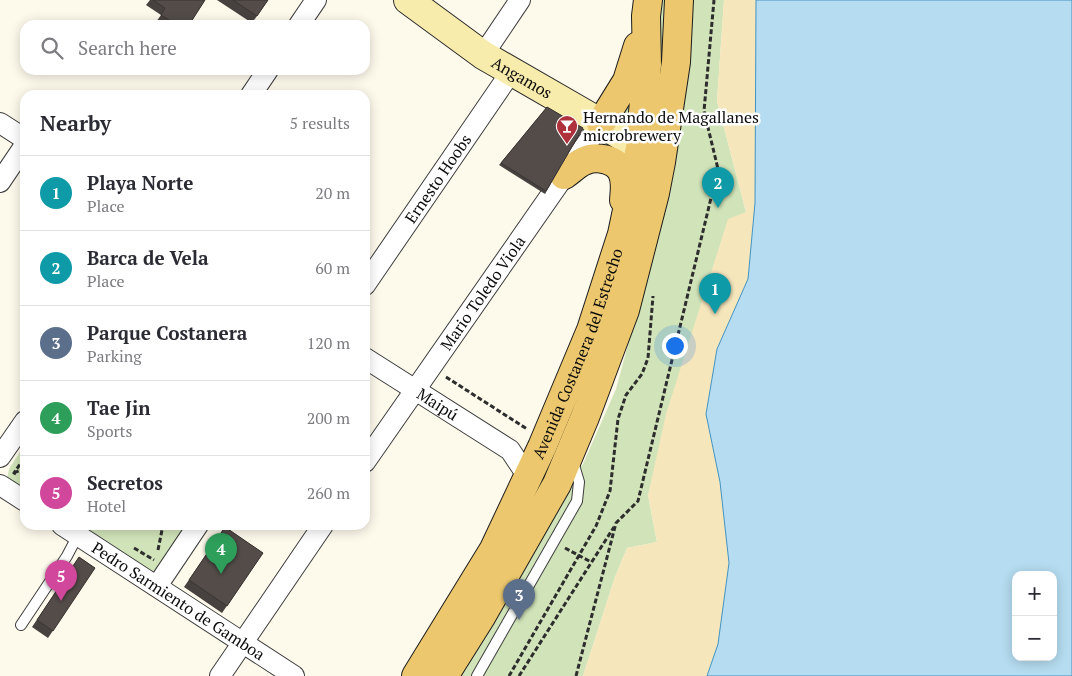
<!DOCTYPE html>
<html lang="en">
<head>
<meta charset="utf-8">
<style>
  :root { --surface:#fff; --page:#f2f2f3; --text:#2b2b33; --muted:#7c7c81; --line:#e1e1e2; --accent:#7c3aed }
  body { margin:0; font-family:"PT Serif",serif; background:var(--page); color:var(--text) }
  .controls { position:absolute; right:15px; bottom:15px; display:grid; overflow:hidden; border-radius:10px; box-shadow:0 2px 12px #0003 }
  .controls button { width:45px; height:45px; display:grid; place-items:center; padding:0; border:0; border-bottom:1px solid var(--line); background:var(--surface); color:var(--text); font:25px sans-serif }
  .you { position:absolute; left:674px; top:345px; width:18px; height:18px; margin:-12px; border:4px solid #fff; border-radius:50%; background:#1a73e8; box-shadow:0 0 0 8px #1a73e833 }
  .badge { display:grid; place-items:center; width:32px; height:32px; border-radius:50%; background:var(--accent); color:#fff; font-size:16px; font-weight:700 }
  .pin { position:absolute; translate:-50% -41px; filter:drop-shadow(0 1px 2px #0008) }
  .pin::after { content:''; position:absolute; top:26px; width:18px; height:15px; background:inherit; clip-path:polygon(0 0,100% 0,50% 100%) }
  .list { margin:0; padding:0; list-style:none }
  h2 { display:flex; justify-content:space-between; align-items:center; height:65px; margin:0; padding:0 20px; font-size:21px }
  h2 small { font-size:16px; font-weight:400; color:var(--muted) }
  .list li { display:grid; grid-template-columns:32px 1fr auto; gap:15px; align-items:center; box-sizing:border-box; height:75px; padding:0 20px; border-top:1px solid var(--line) }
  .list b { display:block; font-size:19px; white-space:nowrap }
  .list p { margin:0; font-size:16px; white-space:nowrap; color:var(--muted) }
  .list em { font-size:16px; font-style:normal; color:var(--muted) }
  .icon { flex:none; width:28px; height:28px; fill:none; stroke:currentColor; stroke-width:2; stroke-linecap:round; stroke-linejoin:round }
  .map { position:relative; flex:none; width:1072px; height:676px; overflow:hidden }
  .search { position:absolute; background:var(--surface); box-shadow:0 2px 12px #0003; left:20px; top:20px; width:350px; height:55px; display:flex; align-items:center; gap:12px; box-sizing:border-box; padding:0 18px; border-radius:15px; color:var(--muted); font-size:19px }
  .panel { position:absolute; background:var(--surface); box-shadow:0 2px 12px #0003; left:20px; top:90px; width:350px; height:440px; border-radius:15px }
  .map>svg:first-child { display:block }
  .green { fill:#d1e4b9 }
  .sand { fill:#f5e6bc }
  .water { fill:#b5dcf0; stroke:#4393c0; fill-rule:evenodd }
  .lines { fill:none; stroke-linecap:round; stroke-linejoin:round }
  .lane-casing { stroke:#3e3e3e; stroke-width:12 }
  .street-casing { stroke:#3e3e3e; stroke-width:22 }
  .secondary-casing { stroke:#2d2d2d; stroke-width:30 }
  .primary-casing { stroke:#1c1c1c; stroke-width:30 }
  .path { stroke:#2d2d2d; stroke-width:3; stroke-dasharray:5 2.5; stroke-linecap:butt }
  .lane { stroke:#fff; stroke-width:10 }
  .street { stroke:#fff; stroke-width:20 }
  .secondary { stroke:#f7ecac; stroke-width:28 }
  .primary { stroke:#ecc76d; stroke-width:28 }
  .wall { fill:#47413f }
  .building { fill:#534c49; stroke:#3a3533 }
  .labels { text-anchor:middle; stroke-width:5; stroke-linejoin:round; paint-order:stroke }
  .street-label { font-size:16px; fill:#0b0b0b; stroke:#fff }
  .poi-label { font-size:16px; fill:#0b0b0b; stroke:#fff; text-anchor:start }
</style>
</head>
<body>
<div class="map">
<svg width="1072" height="676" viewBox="0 0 1072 676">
  <rect width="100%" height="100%" fill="#fdf9eb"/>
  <path class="green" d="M662,0h6l-13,156 2,-88z
    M687,0h37l-7,101 29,111 -98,283 9,47 -30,6 -12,29 -32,99h-128l108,-188 20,-24 33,-75 19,-70z
    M635,86l-6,47 -18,-13z
    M25,444v46l-18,-11 2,-10z
    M80,525h110l-34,49z"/>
  <path class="sand" d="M724,0h32l-1,203 -7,76 -31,70 -11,65 14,68 9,81 -11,81 -11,32h-124l32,-99 12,-29 30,-6 -9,-47 18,-81 62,-195 18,-7 -29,-111z"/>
  <path class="water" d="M756,0h316v676h-365l11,-32 11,-81 -9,-81 -14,-68 11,-65 31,-70 7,-76zM1016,575h37v82h-37z"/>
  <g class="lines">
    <g class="lane-casing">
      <path id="lane" d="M21,625l46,-69 11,-21
        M477,676l100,-175 2,-19 -6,-20"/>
    </g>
    <g class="street-casing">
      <g id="street">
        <path d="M299,25l17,-25"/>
        <path d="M483,55l37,-55"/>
        <path d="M251,95l17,-25"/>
        <path d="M0,123l25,16"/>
        <path d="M0,182l25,-37"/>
        <path id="s1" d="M365,285l146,-213"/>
        <path id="s2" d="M365,358l145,92 18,27"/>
        <path d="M0,457l25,-36"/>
        <path id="s3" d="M365,462l236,-339"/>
        <path d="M0,485l25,16"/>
        <path id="s4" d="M62,525l232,151"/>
        <path d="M157,586l41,-61"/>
        <path d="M220,676l103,-151"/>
      </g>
    </g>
    <g class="secondary-casing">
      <g id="secondary">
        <path id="s5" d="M408,0l75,55 118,68 39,25"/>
      </g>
    </g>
    <g class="primary-casing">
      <g id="primary">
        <path d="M601,123l26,-42 11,-35"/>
        <path d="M564,175c6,-4 13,-11 20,-14 12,-6 32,-2 38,11 4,8 3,19 2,28"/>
        <path id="s6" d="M416,676l78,-127 48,-102 49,-117 31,-96 18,-86 7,-83 -1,-49 2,-16"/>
        <path d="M444,676l37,-59 76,-133 28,-67 40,-107 30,-117 6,-31 15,-100 3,-62"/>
      </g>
    </g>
    <path class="path" d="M446,377l81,52
      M14,473l11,-5
      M16,474l-2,-1 11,-16
      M134,548l20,12
      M565,548l26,14
      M158,550l5,-25
      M509,676l87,-150 14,-35 8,-72 8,-24 16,-21 6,-16 5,-62
      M519,676l95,-149
      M576,676l40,-153 22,-22 80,-332 -14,-58 10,-111"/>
    <use href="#lane" class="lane"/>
    <use href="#street" class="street"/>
    <use href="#secondary" class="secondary"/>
    <use href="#primary" class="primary"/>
  </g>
  <path class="wall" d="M150,0h55l-16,25h-28l-5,-3 5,-7 -15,-10z
    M217,0h51l-16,23z
    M547,107l36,21 -38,66 -46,-29z
    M225,527l38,26 -41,60 -38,-26z
    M79,557l16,11 -47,70 -16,-11z"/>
  <path class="building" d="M153,0h52l-16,25h-12l-16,-10 4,-7z
    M233,0h35l-11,16z
    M547,107l36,21 -37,63 -45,-28z
    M225,527l38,26 -36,53 -38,-26z
    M79,557l16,11 -42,63 -16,-11z"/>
  <defs>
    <g id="bar-pin" transform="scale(1.125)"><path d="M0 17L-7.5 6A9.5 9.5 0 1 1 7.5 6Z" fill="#ae313c" stroke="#fff"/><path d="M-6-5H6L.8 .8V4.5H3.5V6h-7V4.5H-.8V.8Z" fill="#fff"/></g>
  </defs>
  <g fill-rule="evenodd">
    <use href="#bar-pin" x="567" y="126"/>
  </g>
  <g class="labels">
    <g class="street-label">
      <text dy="6" stroke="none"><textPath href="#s5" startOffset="138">Angamos</textPath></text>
      <text dy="6" stroke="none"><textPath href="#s1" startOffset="129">Ernesto Hoobs</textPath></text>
      <text dy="6" stroke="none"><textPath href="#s3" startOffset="206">Mario Toledo Viola</textPath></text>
      <text dy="6" stroke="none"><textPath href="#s6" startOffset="362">Avenida Costanera del Estrecho</textPath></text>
      <text dy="6" stroke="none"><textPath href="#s2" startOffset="86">Maipú</textPath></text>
      <text dy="6" stroke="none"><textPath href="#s4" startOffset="139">Pedro Sarmiento de Gamboa</textPath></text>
    </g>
    <g class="poi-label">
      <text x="583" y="123">Hernando de Magallanes<tspan x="583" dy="18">microbrewery</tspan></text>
    </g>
  </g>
</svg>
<div class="controls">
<button>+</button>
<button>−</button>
</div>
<div class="you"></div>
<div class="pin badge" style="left:715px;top:314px;background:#0f9aa8">1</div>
<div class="pin badge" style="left:718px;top:208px;background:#0f9aa8">2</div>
<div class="pin badge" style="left:519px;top:620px;background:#5c6f8a">3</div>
<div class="pin badge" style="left:221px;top:574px;background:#2e9e5b">4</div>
<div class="pin badge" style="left:61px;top:601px;background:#d1479c">5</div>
<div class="search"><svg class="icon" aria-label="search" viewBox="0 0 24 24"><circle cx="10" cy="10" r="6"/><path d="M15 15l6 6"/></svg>Search here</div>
<section class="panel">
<h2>Nearby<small>5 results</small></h2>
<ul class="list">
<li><span class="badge" style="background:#0f9aa8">1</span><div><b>Playa Norte</b><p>Place</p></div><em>20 m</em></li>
<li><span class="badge" style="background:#0f9aa8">2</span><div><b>Barca de Vela</b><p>Place</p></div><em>60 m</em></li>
<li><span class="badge" style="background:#5c6f8a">3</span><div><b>Parque Costanera</b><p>Parking</p></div><em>120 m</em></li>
<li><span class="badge" style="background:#2e9e5b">4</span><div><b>Tae Jin</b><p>Sports</p></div><em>200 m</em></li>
<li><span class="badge" style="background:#d1479c">5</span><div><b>Secretos</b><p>Hotel</p></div><em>260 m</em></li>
</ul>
</section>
</div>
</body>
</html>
